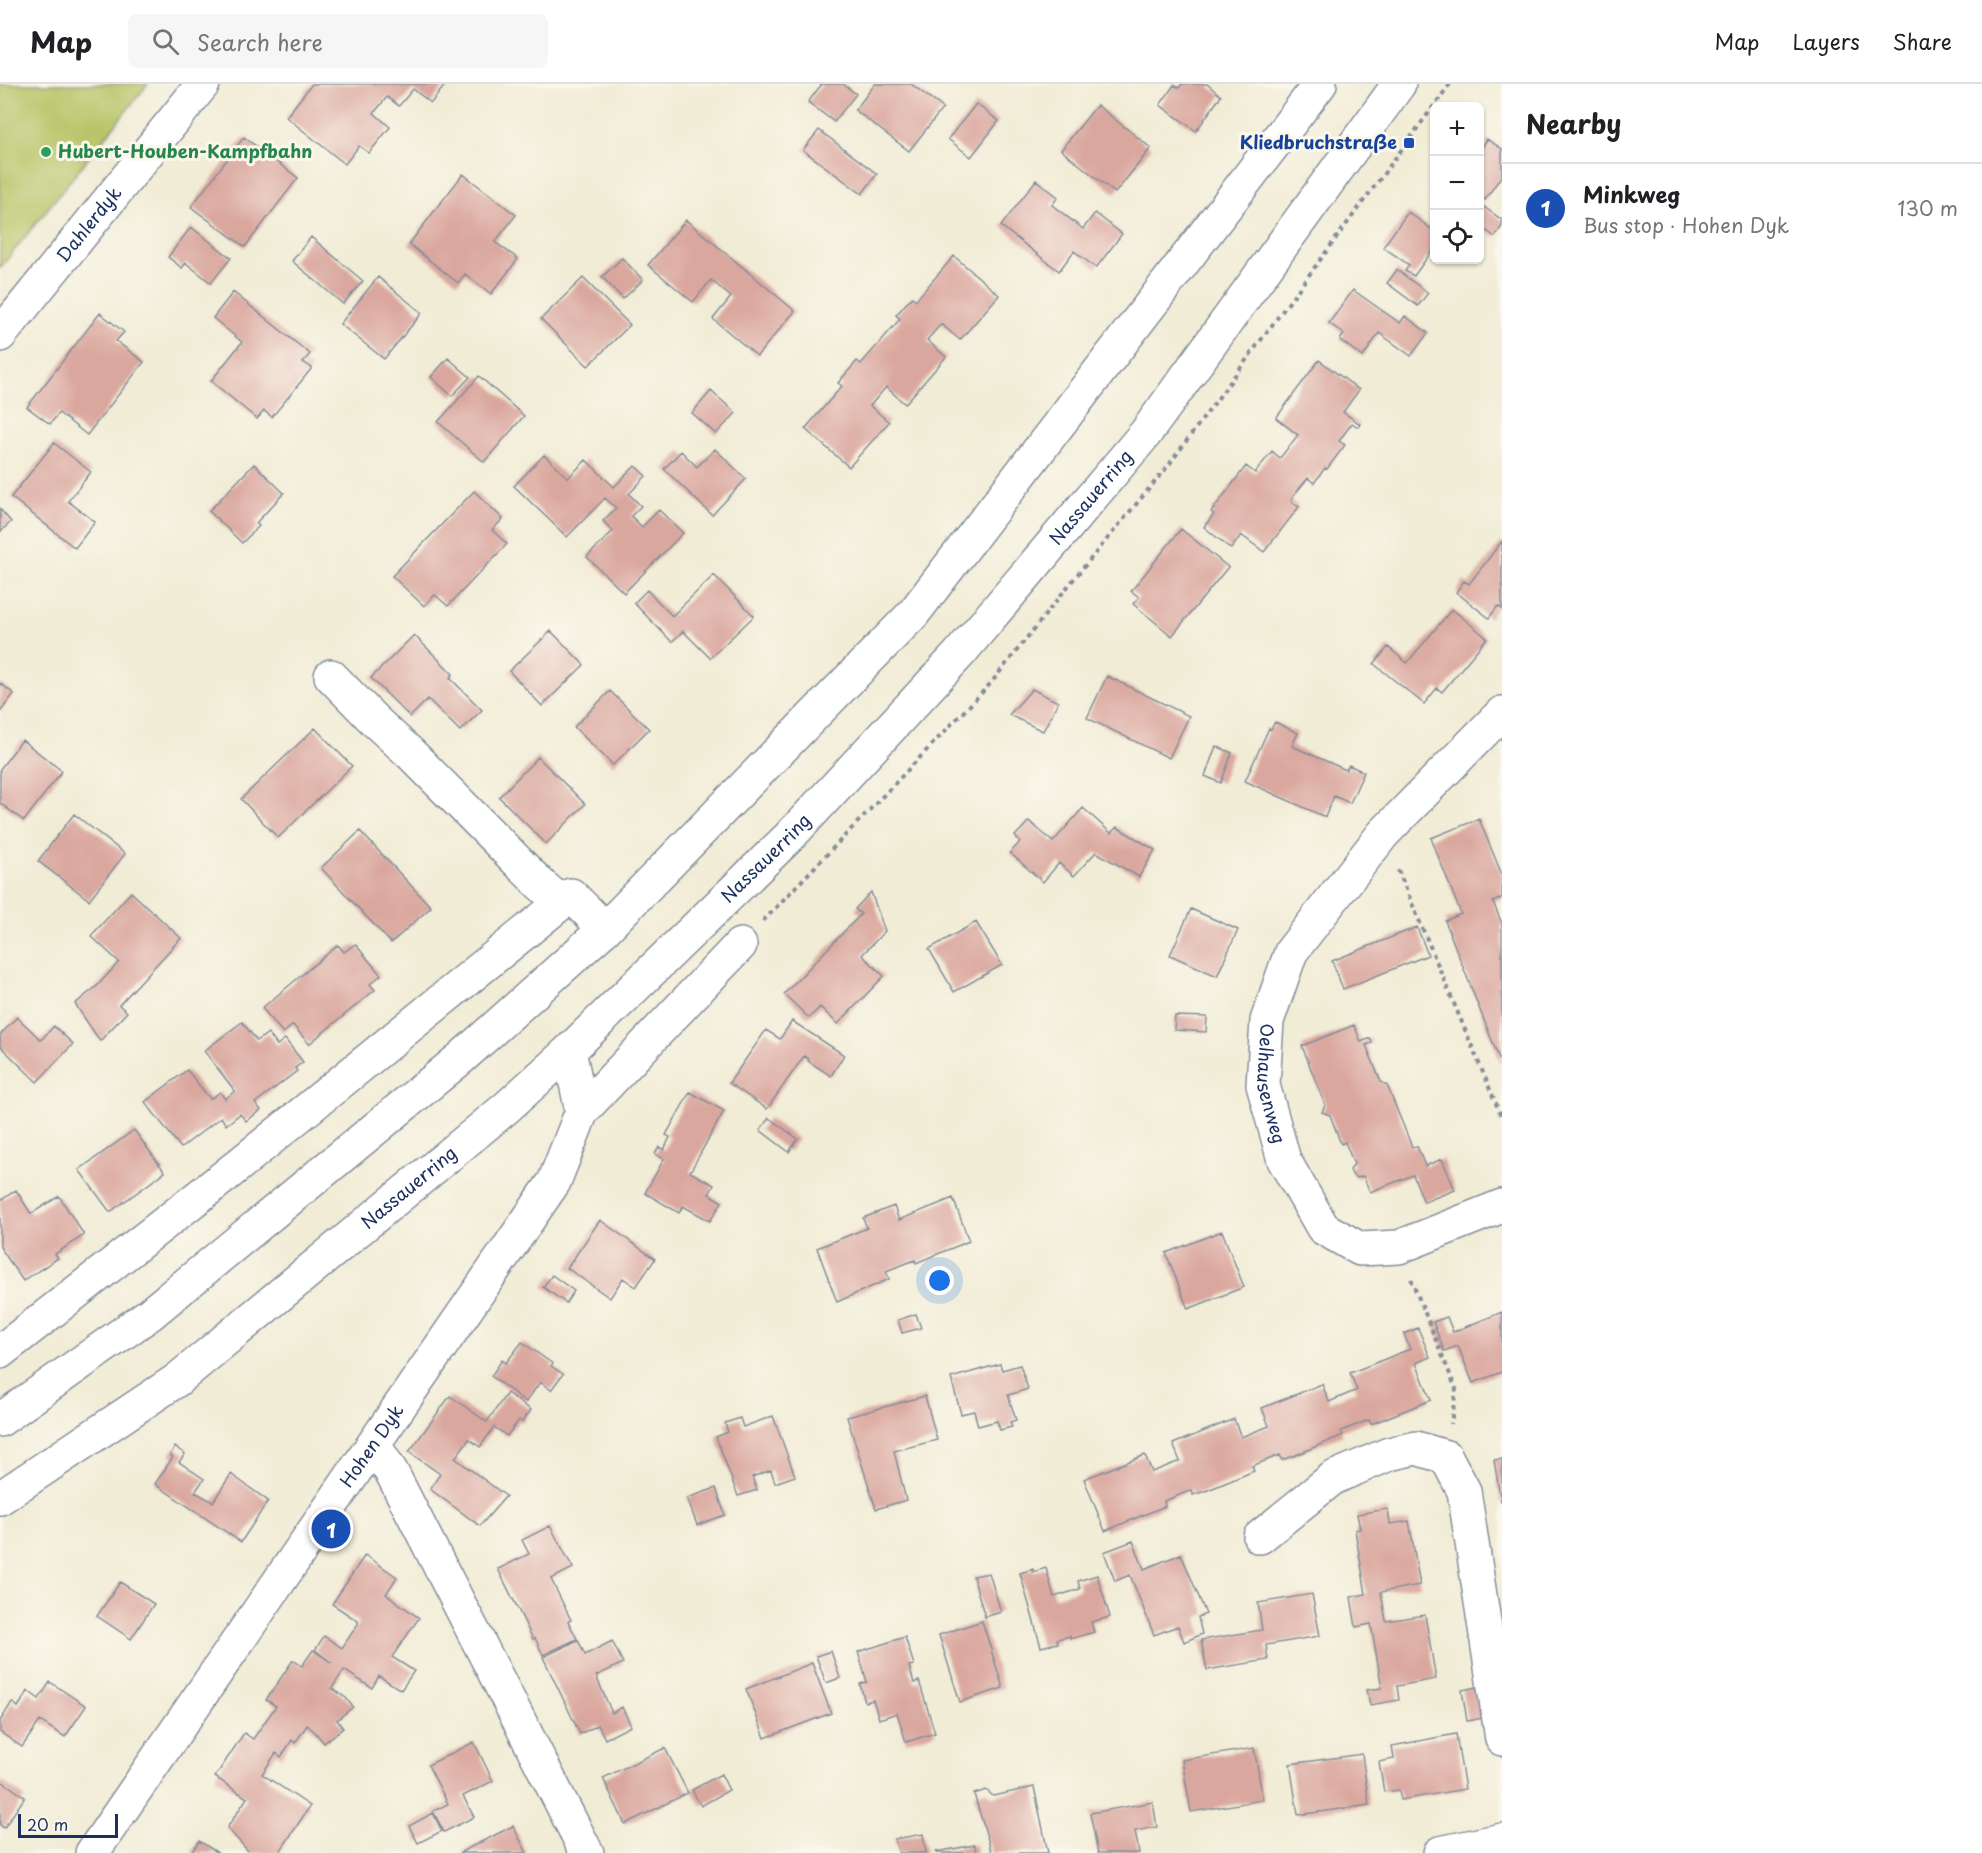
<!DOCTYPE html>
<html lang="en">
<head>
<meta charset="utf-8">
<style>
  :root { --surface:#fff; --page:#f6f6f6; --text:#202124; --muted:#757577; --line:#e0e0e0; --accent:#b5179e }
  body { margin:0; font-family:"Playpen Sans",sans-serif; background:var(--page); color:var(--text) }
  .controls { position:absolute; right:18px; top:18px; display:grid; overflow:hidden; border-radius:9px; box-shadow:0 2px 4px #0004 }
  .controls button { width:54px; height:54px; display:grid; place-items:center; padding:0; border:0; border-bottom:2px solid var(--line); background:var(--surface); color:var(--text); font:30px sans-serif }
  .scale { position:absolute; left:18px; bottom:15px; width:100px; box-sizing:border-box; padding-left:6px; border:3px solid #1b2f5e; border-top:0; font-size:16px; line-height:21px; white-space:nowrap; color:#1b2f5e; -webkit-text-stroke:4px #fbf7ec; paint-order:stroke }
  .you { position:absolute; left:940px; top:1197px; width:21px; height:21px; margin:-15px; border:4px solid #fff; border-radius:50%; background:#1a73e8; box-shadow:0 0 0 9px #1a73e833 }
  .badge { display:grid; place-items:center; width:39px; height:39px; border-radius:50%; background:var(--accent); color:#fff; font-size:20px; font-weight:700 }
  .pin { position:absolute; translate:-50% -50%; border:3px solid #fff; box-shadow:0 2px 6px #0006 }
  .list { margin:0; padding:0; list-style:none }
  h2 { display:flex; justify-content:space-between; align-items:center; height:78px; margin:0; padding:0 24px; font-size:26px }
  h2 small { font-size:20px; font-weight:400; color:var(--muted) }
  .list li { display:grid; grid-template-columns:39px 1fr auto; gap:18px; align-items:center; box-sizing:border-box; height:90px; padding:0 24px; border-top:2px solid var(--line) }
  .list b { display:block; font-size:22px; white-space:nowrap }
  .list p { margin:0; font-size:20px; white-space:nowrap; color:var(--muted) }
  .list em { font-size:20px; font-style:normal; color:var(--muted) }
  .icon { flex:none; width:33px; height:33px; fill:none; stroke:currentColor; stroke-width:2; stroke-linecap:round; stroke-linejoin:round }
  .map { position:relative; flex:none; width:1502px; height:1769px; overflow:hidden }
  header { display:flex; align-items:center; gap:36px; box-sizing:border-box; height:84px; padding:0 30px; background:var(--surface); border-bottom:2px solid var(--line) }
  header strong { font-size:28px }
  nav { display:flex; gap:33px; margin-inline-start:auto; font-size:21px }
  .search { width:420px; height:54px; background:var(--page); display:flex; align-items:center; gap:15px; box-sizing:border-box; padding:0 21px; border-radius:9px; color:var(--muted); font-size:22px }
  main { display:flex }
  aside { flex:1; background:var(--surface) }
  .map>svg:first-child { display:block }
  .pitch { fill:#b7c365; stroke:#697962; stroke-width:1.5 }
  .building { fill:#daa79f }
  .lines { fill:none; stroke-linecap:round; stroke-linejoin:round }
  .minor-casing { stroke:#868e9a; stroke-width:36 }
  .major-casing { stroke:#868e9a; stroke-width:36 }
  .path { stroke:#868e9a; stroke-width:4; stroke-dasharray:4.5 4.5; stroke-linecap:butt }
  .minor { stroke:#fff; stroke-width:33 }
  .major { stroke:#fff; stroke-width:33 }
  .transit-dot { fill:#1a4fb4; stroke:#fbf7ec; stroke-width:2 }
  .leisure-dot { fill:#2e9e5b; stroke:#fbf7ec; stroke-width:2 }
  .labels { text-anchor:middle; stroke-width:6; stroke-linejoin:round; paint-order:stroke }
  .transit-label { font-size:18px; font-weight:bold; fill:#164399; stroke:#fbf7ec; text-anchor:end }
  .leisure-label { font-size:18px; font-weight:bold; fill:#27864d; stroke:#fbf7ec; text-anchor:start }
  .street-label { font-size:18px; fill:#1b2f5e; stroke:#fbf7ec }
</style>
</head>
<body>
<header>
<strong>Map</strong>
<div class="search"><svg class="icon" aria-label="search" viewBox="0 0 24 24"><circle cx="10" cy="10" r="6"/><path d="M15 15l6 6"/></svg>Search here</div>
<nav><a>Map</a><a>Layers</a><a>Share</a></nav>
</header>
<main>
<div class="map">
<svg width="1502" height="1769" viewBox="0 0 1502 1769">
  <rect width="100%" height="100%" fill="#fbf7ec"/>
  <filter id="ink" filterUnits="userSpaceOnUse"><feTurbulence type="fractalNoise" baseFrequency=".0167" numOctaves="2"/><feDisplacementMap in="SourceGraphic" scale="12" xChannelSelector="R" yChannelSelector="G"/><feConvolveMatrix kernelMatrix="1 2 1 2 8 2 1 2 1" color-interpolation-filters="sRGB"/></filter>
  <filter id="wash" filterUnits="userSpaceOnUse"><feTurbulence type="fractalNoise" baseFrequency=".008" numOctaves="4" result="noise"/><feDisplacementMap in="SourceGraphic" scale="24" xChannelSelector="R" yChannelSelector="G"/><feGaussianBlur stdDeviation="1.35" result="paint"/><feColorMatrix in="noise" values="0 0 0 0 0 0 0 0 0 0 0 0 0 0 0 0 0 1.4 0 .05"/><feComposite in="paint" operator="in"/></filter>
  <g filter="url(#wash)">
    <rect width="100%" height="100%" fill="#f1ecd5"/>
    <path class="pitch" d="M0,0h148l-148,184z"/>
    <g id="blocks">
      <path class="building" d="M312,0h134l-15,19 -18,-14 -14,17 -12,-9 -13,16 16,14 -21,26 -10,-7 -14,18 -59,-47z
        M822,0h21l13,10 -22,28 -26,-20z
        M875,0h36l32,24 -34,43 -54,-41z
        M1182,0h25l14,12 -25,35 -36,-26 14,-20 5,3z
        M976,20l23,17 -28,36 -23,-18z
        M1097,21l54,43 -36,45 -54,-43z
        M819,46l58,44 -15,20 -59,-44z
        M244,53l54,41 -53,69 -54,-40z
        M1487,55l15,10v26l-17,25 -5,-4v-45z
        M463,90l53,41 -21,27 23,17 -27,35 -26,-20 -7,9 -49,-39z
        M1036,96l22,17 -6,8 31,24 12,-16 27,21 -26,34 -22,-17 -15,20 -58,-45z
        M1480,120l22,16v6l-7,11 -15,-11z
        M1408,128l26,19v17l-20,28 -9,-5 4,-6 -26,-18z
        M686,136l109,91 -38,45 -44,-37 18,-22 -20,-17 -18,22 -45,-37z
        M191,143l40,31 -20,25 -25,-20 -4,5 -14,-11z
        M311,153l52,44 -20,23 -51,-43z
        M954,172l45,39 -39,45 -19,-16 -14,16 19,17 -41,47 -19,-17 -16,19 19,16 -40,45 -44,-38 37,-43 -4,-3 19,-22 4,3 39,-45 -4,-4 16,-18 4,3z
        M622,174l21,22 -20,19 -21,-22z
        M1397,186l31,23 -10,13 -31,-23z
        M378,193l44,36 -38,46 -44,-35z
        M583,194l47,47 -42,41 -47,-47z
        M1353,206l47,33 5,-7 23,17 -17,23 -32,-23 -16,24 -23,-17 4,-6 -15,-11z
        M233,208l77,62 -7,8 9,6 -40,49 -8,-6 -7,8 -46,-38 31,-39 -29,-24z
        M100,229l24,19 -8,9 28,21 -57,73 -28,-22 -9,11 -23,-17z
        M448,274l22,19 -18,19 -21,-19z
        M1319,276l40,30 -16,22 17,12 -2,3 -6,-4 -13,18 6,4 -18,24 -2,-1 -11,15 -6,-5 -14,17 -3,6 8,6 -35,45 -23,-17 -10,14 -27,-22 10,-13 -3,-2 35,-46 9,7 17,-22 8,7 18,-23 -22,-17z
        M479,292l45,40 -40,46 -46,-40z
        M711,307l25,22 -20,21 -24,-21z
        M54,359l37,29 -23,29 27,21 -20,26 -64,-51z
        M715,365l31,30 -34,36 -48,-46 17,-18 16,16z
        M544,371l24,23 18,-18 28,27 21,-21 11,10 -17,18 12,12 -10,10 11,11 17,-17 24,23 -59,60 -37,-36 26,-26 -10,-10 13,-13 -11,-10 -38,39 -53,-51z
        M254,380l30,29 -28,30 3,3 -17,17 -33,-32z
        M474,407l29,28 -11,11 15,14 -59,62 -13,-11 -11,11 -32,-30z
        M0,425l11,13 -11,10z
        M1181,445l47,38 -56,69 -39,-32 6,-7 -8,-6z
        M1502,457v68l-4,-3 -9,12 -33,-26 8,-11 5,3z
        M714,491l40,41 -44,42 -27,-27 -11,11 -38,-39 13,-13 25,26z
        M1452,525l35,29 -45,54 -5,-4 -13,16 -50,-40 14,-17 19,16z
        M551,547l33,34 -42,41 -33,-35z
        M414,551l39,39 -3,4 32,32 -22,21 -32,-32 -18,18 -39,-39z
        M1107,592l82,40 -20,42 -82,-40z
        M0,599l14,11 -14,18z
        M1032,605l26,13 -15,29 -34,-16z
        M610,607l39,38 -36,36 -39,-38z
        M1275,638l23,11 -6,13 54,24 3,-5 15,7 -14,31 -16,-7 -9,21 -80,-36 24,-53 2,1z
        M315,644l37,38 -74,72 -37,-39z
        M22,656l40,31 -38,50 -24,-18v-34z
        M1216,662l16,7 -11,30 -16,-7z
        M538,673l47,47 -39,40 -47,-47z
        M1083,724l28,25 6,-6 38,23 -16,27 -43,-25 -22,24 -15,-13 -16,19 -33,-29 10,-11 -5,-6 14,-15 24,21z
        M74,730l51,40 -36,46 -51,-39z
        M1479,735l23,56v23l-9,4 9,22v142l-57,-145 16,-7 -30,-76z
        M360,747l71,76 -40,36 -70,-75z
        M131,808l50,46 -62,67 8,7 -27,29 -25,-37 22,-18 22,-24 -28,-26z
        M871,808l14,39 -23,24 22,21 -46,48 -18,-17 -11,11 -25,-24 77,-80 -6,-5z
        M1191,825l47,21 -21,46 -47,-21z
        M976,838l26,43 -48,27 -25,-43z
        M1417,843l11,28 -85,34 -11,-28z
        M355,860l26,31 -11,9 5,6 -66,54 -16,-19 -10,8 -21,-25 76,-63 6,7z
        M1175,932l32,1 -1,15 -32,-2z
        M17,933l24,23 13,-14 19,18 -36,38 -37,-36v-11z
        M792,937l52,34 -13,21 -23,-15 1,-2 -5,-3 -37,53 -38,-26 37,-53 14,9z
        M242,938l15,19 11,-8 9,12 8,-6 18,23 -8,6 2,3 -42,32 6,7 -15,11 -6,-7 -14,11 -5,-8 -40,31 -36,-46 42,-32 23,29 10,-7 5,7 10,-8 -31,-40z
        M1354,941l7,17 9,-4 2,5 -6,2 15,37 6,3 25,62 5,-1 8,20 17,-7 13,31 -31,12 -11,-27 -43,17 -7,-16 -5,2 -5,-2 -3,-6 4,-6 -9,-22 -4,2 -11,-29 -8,-3 3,-7 -23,-59z
        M690,1008l34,19 -34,61 24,13 -5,9 13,8 -12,19 -27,-15 -4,7 -34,-20 19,-34 -9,-5 4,-7 5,3 6,-13 -4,-2z
        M769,1034l29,21 -9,13 -29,-22z
        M134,1046l31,42 -55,40 -31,-42z
        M16,1106l15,24 28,-18 25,39 -29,19 3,4 -35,23 -23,-34v-46z
        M953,1114l16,43 -53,22 -1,-3 -29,11 3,8 -52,23 -20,-54 50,-20 -4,-10 31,-12 5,14z
        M600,1136l55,39 -19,28 -13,-9 -13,20 -43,-30z
        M1222,1147l22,56 -56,22 -22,-56z
        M552,1191l22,16 -8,12 -23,-16z
        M1502,1228v60l-29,11 -15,-37 -14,5 -11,-29 14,-5 6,15z
        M916,1230l5,14 -19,5 -4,-13z
        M1418,1244l12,29 -14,6 15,37 -60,24 -2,-4 -28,11 2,4 -47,20 -14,5 -2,-5 -28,11 2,5 -46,19 -15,5 -1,-5 -28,11 1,5 -60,25 -21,-52 61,-24 7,17 28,-11 -7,-17 61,-25 7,18 28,-11 -7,-18 60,-24 7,18 28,-12 -7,-17 60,-24 -6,-15z
        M522,1258l31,22 -2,2 12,8 -12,16 -11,-8 -14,20 -35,-26 11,-16 4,3z
        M1000,1280l2,6 18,-5 8,24 -20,6 8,25 -6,2 2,5 -12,3 -3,-9 -19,5 -4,-15 -13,3 -10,-36z
        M507,1309l24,17 -9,12 -3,-2 -12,16 -13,-9 -14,20 -11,-8 -14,19 51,38 -26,30 -50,-37 10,-15 -31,-22 41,-56 37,26z
        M925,1312l12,44 -43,11 12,49 -30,9 -29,-92z
        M773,1332l22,60 -20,7 -4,-13 -19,7 5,13 -19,6 -22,-59 12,-5 -3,-9 15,-5 3,9z
        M175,1363l10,7 -6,8 25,17 -9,13 18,10 18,-28 37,27 -27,41 -86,-58 18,-27 -3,-2z
        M1502,1375v43h-1l-7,-42z
        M716,1404l9,27 -28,10 -10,-27z
        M1388,1425l2,15 19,-3 11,64 -39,7 5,29 39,-6 11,64 -39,7 2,14 -29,5 -3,-15 15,-2 -11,-64 -15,3 -5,-30 15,-3 -11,-64 5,-1 -3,-15z
        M550,1442l23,42 -22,11 20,41 -3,1 9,18 -34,16 -8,-17 -2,1 -35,-70 31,-15 -7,-14z
        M1133,1457l11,28 37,-15 25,60 -8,3 4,17 -18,8 -6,-16 -24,9 -24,-60 -15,6 -11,-29z
        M365,1471l32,22 -11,17 33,24 -27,39 22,14 -13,19 -22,-14 -7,12 -28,-18 -12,18 14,10 7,9 -16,13 6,8 -19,15 -10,-12 -7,-6 -12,18 -3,-3 -11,17 -5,-4 -14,21 48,32 -31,47h-29l-23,-25 20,-30 -32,-21 29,-44 9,6 23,-33 -10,-6 27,-40 9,6 11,-16 19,13 -17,-13 9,-14 18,12 16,-24v-3l-26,-17z
        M1046,1484l8,29 26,-8 -2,-8 19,-6 13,42 -19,5 3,10 -24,7v-3l-13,3 1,4 -17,4 -21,-74 13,-4v3z
        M989,1489l12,39 -16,5 -12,-41z
        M120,1498l34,22 -23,35 -34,-23z
        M1312,1510l8,42 -54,9 2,15 -61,10 -6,-30 61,-10 -4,-27z
        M982,1537l21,67 -43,14 -21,-67z
        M905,1553l9,28 -5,1 5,17 5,-2 16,52 -29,9 -9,-29 -18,6 -6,-19 -8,2 -5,-18 7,-2 -9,-30z
        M578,1556l7,15 27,-14 11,22 -27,13 16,37 10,-6 9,19 -26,13 -7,-14 -18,9 -37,-77z
        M831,1567l9,27 -14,5 -10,-27z
        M812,1579l19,50 -66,25 -19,-49z
        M50,1598l36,24 -21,31 -25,-16 -18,26 -22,-15v-11l12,-19 6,5 10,-16 11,8z
        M1477,1603l6,31 -16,3 -5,-31z
        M1456,1650l9,55 -64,11 -2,-10 -15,2 -5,-30 15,-3 -2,-13z
        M474,1658l19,39 -30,15 11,21 -30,15 -11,-21 15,-7 -20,-39z
        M665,1664l23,45 -63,31 -22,-46z
        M1254,1664l9,52 -72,12 -9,-52z
        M1362,1670l7,51 -71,10 -8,-51z
        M721,1690l8,16 -28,16 -9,-16z
        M0,1696l25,17 -21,31 -4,-3z
        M1034,1703l14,66h-56l-18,-59 12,-4 7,6z
        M1153,1718l4,25 -22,4 4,22h-41l-8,-40z
        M433,1729l9,18 -24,12 -9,-17z
        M513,1742l14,27h-68z
        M923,1750l3,19h-27l-5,-14z
        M199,1757l19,12h-27z
        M975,1761l1,8h-40v-1z"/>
    </g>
  </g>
  <g filter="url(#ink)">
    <use href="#blocks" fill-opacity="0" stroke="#868e9a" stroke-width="1.5"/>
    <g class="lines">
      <g class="minor-casing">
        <g id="minor">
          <path id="s1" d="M0,251l203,-251"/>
          <path d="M331,592l44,45 35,32 129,130 23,20"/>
          <path id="s2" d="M1502,629l-119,121 -92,118 -24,69 -4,64 21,75 39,68 37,21 39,-2 103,-41"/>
          <path d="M582,1027l158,-166"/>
          <path d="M0,1268l225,-176 346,-281 34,34"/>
          <path d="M374,1361l18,28 195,380"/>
          <path d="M1260,1453l73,-59 56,-24 27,-6 30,9 18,34 38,248"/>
          <path id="s3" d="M92,1769l462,-671 28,-71 -13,-60"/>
          <path d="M1440,1769l62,-13"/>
        </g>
      </g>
      <g class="major-casing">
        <g id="major">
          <path d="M0,1336l150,-106 311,-256 144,-129 308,-315 407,-530"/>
          <path id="s4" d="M0,1414l177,-118 329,-272 63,-57 221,-215 170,-183 185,-219 254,-350"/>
        </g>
      </g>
      <path class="path" d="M1398,786l104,248
        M763,837l228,-238 82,-103 95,-114 282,-382
        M1411,1195l45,110 -5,35"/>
      <use href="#minor" class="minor"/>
      <use href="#major" class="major"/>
    </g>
  </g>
  <rect class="transit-dot" x="1403" y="53" width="12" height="12" rx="3"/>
  <circle class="leisure-dot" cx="46" cy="68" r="6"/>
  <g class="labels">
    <g class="transit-label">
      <text x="1397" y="65">Kliedbruchstraße</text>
    </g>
    <g class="leisure-label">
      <text x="58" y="74">Hubert-Houben-Kampfbahn</text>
    </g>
    <g class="street-label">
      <text dy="6" stroke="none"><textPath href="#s1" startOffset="142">Dahlerdyk</textPath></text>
      <text dy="6" stroke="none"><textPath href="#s4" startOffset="1486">Nassauerring</textPath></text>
      <text dy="6" stroke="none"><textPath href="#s4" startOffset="1000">Nassauerring</textPath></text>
      <text dy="6" stroke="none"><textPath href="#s2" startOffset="456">Oelhausenweg</textPath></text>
      <text dy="6" stroke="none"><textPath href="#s4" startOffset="514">Nassauerring</textPath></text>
      <text dy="6" stroke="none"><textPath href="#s3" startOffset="494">Hohen Dyk</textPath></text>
    </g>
  </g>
</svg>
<div class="controls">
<button>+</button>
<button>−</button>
<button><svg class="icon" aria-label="locate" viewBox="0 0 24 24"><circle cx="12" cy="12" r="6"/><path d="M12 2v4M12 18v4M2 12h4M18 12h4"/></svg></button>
</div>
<div class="scale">20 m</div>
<div class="you"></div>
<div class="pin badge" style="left:331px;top:1445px;background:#1a4fb4">1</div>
</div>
<aside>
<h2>Nearby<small></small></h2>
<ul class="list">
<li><span class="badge" style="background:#1a4fb4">1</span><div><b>Minkweg</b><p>Bus stop · Hohen Dyk</p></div><em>130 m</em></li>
</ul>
</aside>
</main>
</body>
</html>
